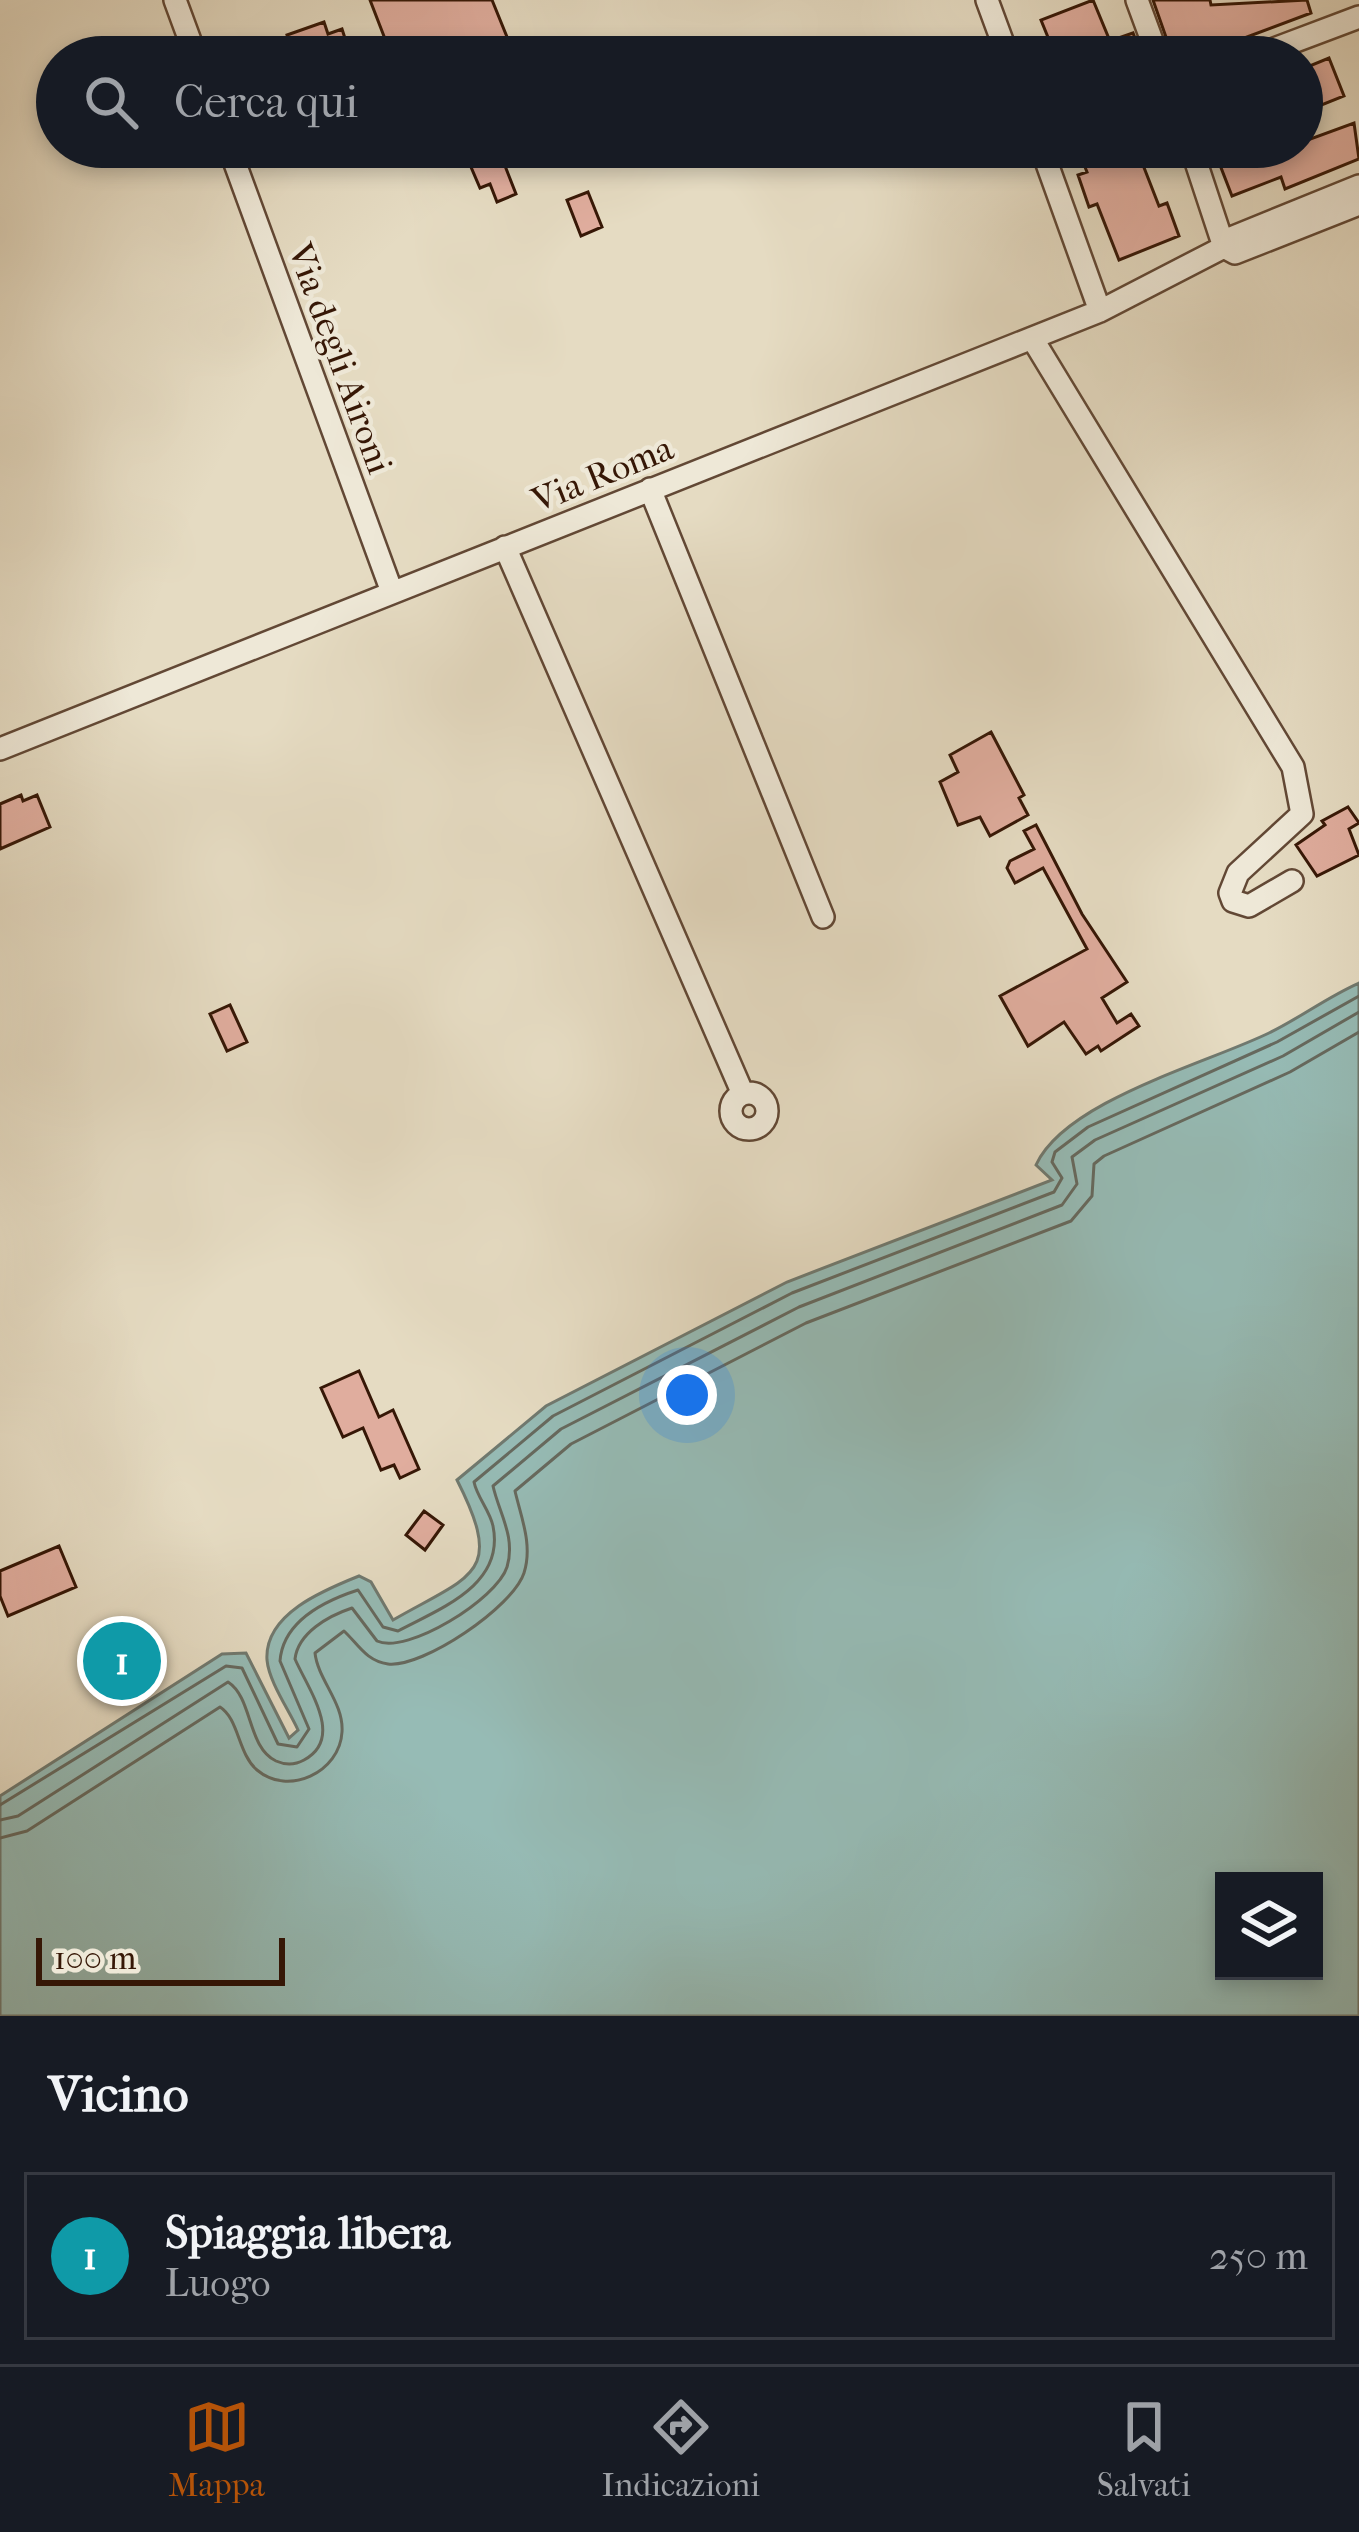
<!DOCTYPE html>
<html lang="it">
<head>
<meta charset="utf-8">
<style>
  :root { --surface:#171b24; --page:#242831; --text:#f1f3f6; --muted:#9ea1a6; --line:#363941; --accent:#b45309 }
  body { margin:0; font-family:"IM FELL French Canon",serif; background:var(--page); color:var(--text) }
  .controls { position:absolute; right:36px; bottom:36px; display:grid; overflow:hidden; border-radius:0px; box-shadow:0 6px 18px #0003 }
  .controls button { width:108px; height:108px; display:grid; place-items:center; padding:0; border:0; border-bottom:3px solid var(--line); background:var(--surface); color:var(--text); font:60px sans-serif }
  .scale { position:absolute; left:36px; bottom:30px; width:249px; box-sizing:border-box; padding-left:12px; border:6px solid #361706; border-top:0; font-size:33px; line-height:42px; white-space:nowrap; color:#361706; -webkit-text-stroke:9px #eee8d7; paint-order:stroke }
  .you { position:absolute; left:687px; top:1395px; width:42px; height:42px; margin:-30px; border:9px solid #fff; border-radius:50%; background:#1a73e8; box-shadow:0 0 0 18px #1a73e833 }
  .badge { display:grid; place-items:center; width:78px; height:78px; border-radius:50%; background:var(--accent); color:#fff; font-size:39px; font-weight:700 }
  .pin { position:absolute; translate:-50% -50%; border:6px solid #fff; box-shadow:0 3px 12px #0006 }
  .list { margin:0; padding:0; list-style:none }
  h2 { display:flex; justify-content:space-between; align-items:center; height:156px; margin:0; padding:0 48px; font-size:51px }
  h2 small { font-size:39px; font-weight:400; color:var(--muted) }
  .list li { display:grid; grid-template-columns:78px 1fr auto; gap:36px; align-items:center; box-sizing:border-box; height:168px; margin:0 24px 24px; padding:0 24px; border:3px solid var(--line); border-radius:0px }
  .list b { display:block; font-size:45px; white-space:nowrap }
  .list p { margin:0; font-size:39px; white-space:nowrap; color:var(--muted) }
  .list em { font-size:39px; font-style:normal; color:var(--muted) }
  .icon { flex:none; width:66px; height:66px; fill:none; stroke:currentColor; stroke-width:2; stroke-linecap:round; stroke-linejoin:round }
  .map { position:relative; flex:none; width:1359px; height:2016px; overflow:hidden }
  .search { position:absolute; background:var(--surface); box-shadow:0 6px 18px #0003; left:36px; right:36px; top:36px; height:132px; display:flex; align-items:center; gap:30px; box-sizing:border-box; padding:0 42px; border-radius:66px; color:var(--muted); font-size:45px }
  .sheet { height:348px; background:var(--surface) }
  nav { display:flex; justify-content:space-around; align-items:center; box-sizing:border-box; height:168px; border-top:3px solid var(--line); background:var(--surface); font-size:33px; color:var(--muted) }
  nav a { display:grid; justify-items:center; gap:6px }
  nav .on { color:var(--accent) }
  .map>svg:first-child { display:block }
  .water { fill:#96bbb5; stroke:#70796f; stroke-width:3; fill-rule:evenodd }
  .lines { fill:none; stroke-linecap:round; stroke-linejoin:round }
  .shore { stroke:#66695e; stroke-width:3 }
  .building { fill:#e0ad9e; stroke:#361706; stroke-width:3 }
  .minor-casing { stroke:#624835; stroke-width:26 }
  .minor { stroke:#eee8d7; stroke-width:21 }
  .labels { text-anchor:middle; stroke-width:9; stroke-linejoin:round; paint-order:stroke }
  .street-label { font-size:36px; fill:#361706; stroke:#eee8d7 }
</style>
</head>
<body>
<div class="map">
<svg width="1359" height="2016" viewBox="0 0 1359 2016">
  <rect width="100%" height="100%" fill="#e5dbc2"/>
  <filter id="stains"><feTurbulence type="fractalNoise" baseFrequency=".00167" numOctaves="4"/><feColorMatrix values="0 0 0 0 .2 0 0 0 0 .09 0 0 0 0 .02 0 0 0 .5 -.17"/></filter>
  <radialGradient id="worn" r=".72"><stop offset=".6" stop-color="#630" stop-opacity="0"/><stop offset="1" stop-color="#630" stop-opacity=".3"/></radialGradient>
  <path class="water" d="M1359,983v1033h-1359v-220l222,-142 24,-1 43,85 9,-8c-9,-20 -29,-48 -31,-70 -3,-46 57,-70 92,-84l12,6 22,38c80,-46 112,-45 64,-140l89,-74 241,-124 265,-102 -16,-15c29,-64 169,-101 233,-132 31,-15 58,-36 90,-50zM1224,1881h90v90h-90z"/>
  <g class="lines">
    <path class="shore" d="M0,1805l226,-139 16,2 36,76 19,3 12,-18 -29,-68c3,-40 44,-60 78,-71l25,37 15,4c43,-23 107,-46 95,-105 -3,-15 -16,-29 -19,-44l79,-66 239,-123 262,-101 8,-14 -10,-16 3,-10 33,-25 189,-85 82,-46
      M0,1820l18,-4 210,-134c25,16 19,65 48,79 9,4 19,4 28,-1 41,-22 4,-71 -9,-101 3,-26 33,-43 57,-51l25,33c30,14 120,-42 130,-74 9,-30 -8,-54 -14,-81l68,-57 238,-122 263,-102 15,-21 -5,-27 23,-17 188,-84 76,-44
      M0,1838l27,-7 193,-124c19,12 18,47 37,63 31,27 83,2 85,-38 2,-29 -24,-52 -27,-79l29,-22c14,13 22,30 44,33 35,4 125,-57 136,-91 9,-28 -3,-56 -9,-82l56,-47 235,-121 265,-102 21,-25 2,-32 10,-8 186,-84 69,-40"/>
  </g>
  <path class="building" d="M370,0h122l15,37 -51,20h-64z
    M1093,0l17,41 23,-8 8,21 -85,3 -15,-37z
    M1153,0h57l1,5 96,-5 4,13 -80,30 -58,14z
    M324,22l4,12 14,-5 9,28h-57l-7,-22z
    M1329,58l15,38 -30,12 -12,-39z
    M1354,123l5,36 -74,30 -4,-12 -49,19 -12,-31 32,-12 2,5 48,-11v-5z
    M1077,147h59l23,59 8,-3 12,33 -60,24 -22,-56 -8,3 -11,-32 9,-3z
    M498,148l18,46 -19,8 -7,-18 -10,4 -12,-28z
    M588,192l14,35 -21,9 -14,-36z
    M991,732l33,63 -5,3 9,17 -38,21 -10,-19 -22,8 -18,-43 18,-10 -8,-17z
    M21,795l2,6 14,-6 13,32 -50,22v-45z
    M1348,807l11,16 -10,6 10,26 -42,21 -21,-31 29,-20 -3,-4z
    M1036,825l46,89 45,68 -25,16 15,25 14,-9 8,12 -38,25 -3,-5 -12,8 -22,-32 -36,24 -28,-50 87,-47 -44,-81 -28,15 -8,-15 3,-7 24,-12 -10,-18z
    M230,1005l17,37 -20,9 -17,-37z
    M359,1371l20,46 14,-7 26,59 -19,9 -6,-13 -13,5 -18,-42 -20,9 -22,-49z
    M424,1511l19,14 -18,25 -19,-15z
    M59,1546l17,41 -68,29 -8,-20v-25z"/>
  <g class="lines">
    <g class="minor-casing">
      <path id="minor" d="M175,0l21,57
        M987,0l21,57
        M1137,0l21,57
        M1253,57l106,-40
        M229,147l163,445
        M1041,147l59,164
        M1191,147l33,100
        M1224,247l11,6 124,-49
        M1032,338l261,429 9,47 -64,59 -8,20 3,8 16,5 43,-25
        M650,489l173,428
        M505,547l238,547
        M0,749l1100,-438 124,-64 7,-9 128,-52
        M731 1111a18 18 0 1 1 36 0a18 18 0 1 1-36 0Z"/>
    </g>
    <use href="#minor" class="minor"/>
  </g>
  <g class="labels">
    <g class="street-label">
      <text transform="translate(341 358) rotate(70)" y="13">Via degli Aironi</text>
      <text transform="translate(602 473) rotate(-22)" y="13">Via Roma</text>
    </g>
  </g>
  <rect width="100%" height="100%" filter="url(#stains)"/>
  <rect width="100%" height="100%" fill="url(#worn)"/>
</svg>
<div class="controls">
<button><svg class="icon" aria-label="layers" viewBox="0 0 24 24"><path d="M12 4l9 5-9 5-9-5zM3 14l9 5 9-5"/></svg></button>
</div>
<div class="scale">100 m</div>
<div class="you"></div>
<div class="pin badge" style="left:122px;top:1661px;background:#0f9aa8">1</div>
<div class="search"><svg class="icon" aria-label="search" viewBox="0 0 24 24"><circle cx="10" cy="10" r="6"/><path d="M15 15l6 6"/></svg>Cerca qui</div>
</div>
<section class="sheet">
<h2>Vicino<small></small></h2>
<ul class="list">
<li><span class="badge" style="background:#0f9aa8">1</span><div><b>Spiaggia libera</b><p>Luogo</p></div><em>250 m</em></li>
</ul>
</section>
<nav>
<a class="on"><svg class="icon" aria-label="map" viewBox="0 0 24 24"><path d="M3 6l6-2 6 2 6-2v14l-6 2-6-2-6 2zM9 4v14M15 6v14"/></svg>Mappa</a>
<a><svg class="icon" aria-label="directions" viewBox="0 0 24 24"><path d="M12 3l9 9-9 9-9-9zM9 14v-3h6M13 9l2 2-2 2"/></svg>Indicazioni</a>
<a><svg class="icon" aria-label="saved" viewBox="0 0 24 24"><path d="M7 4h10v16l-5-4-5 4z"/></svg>Salvati</a>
</nav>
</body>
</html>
